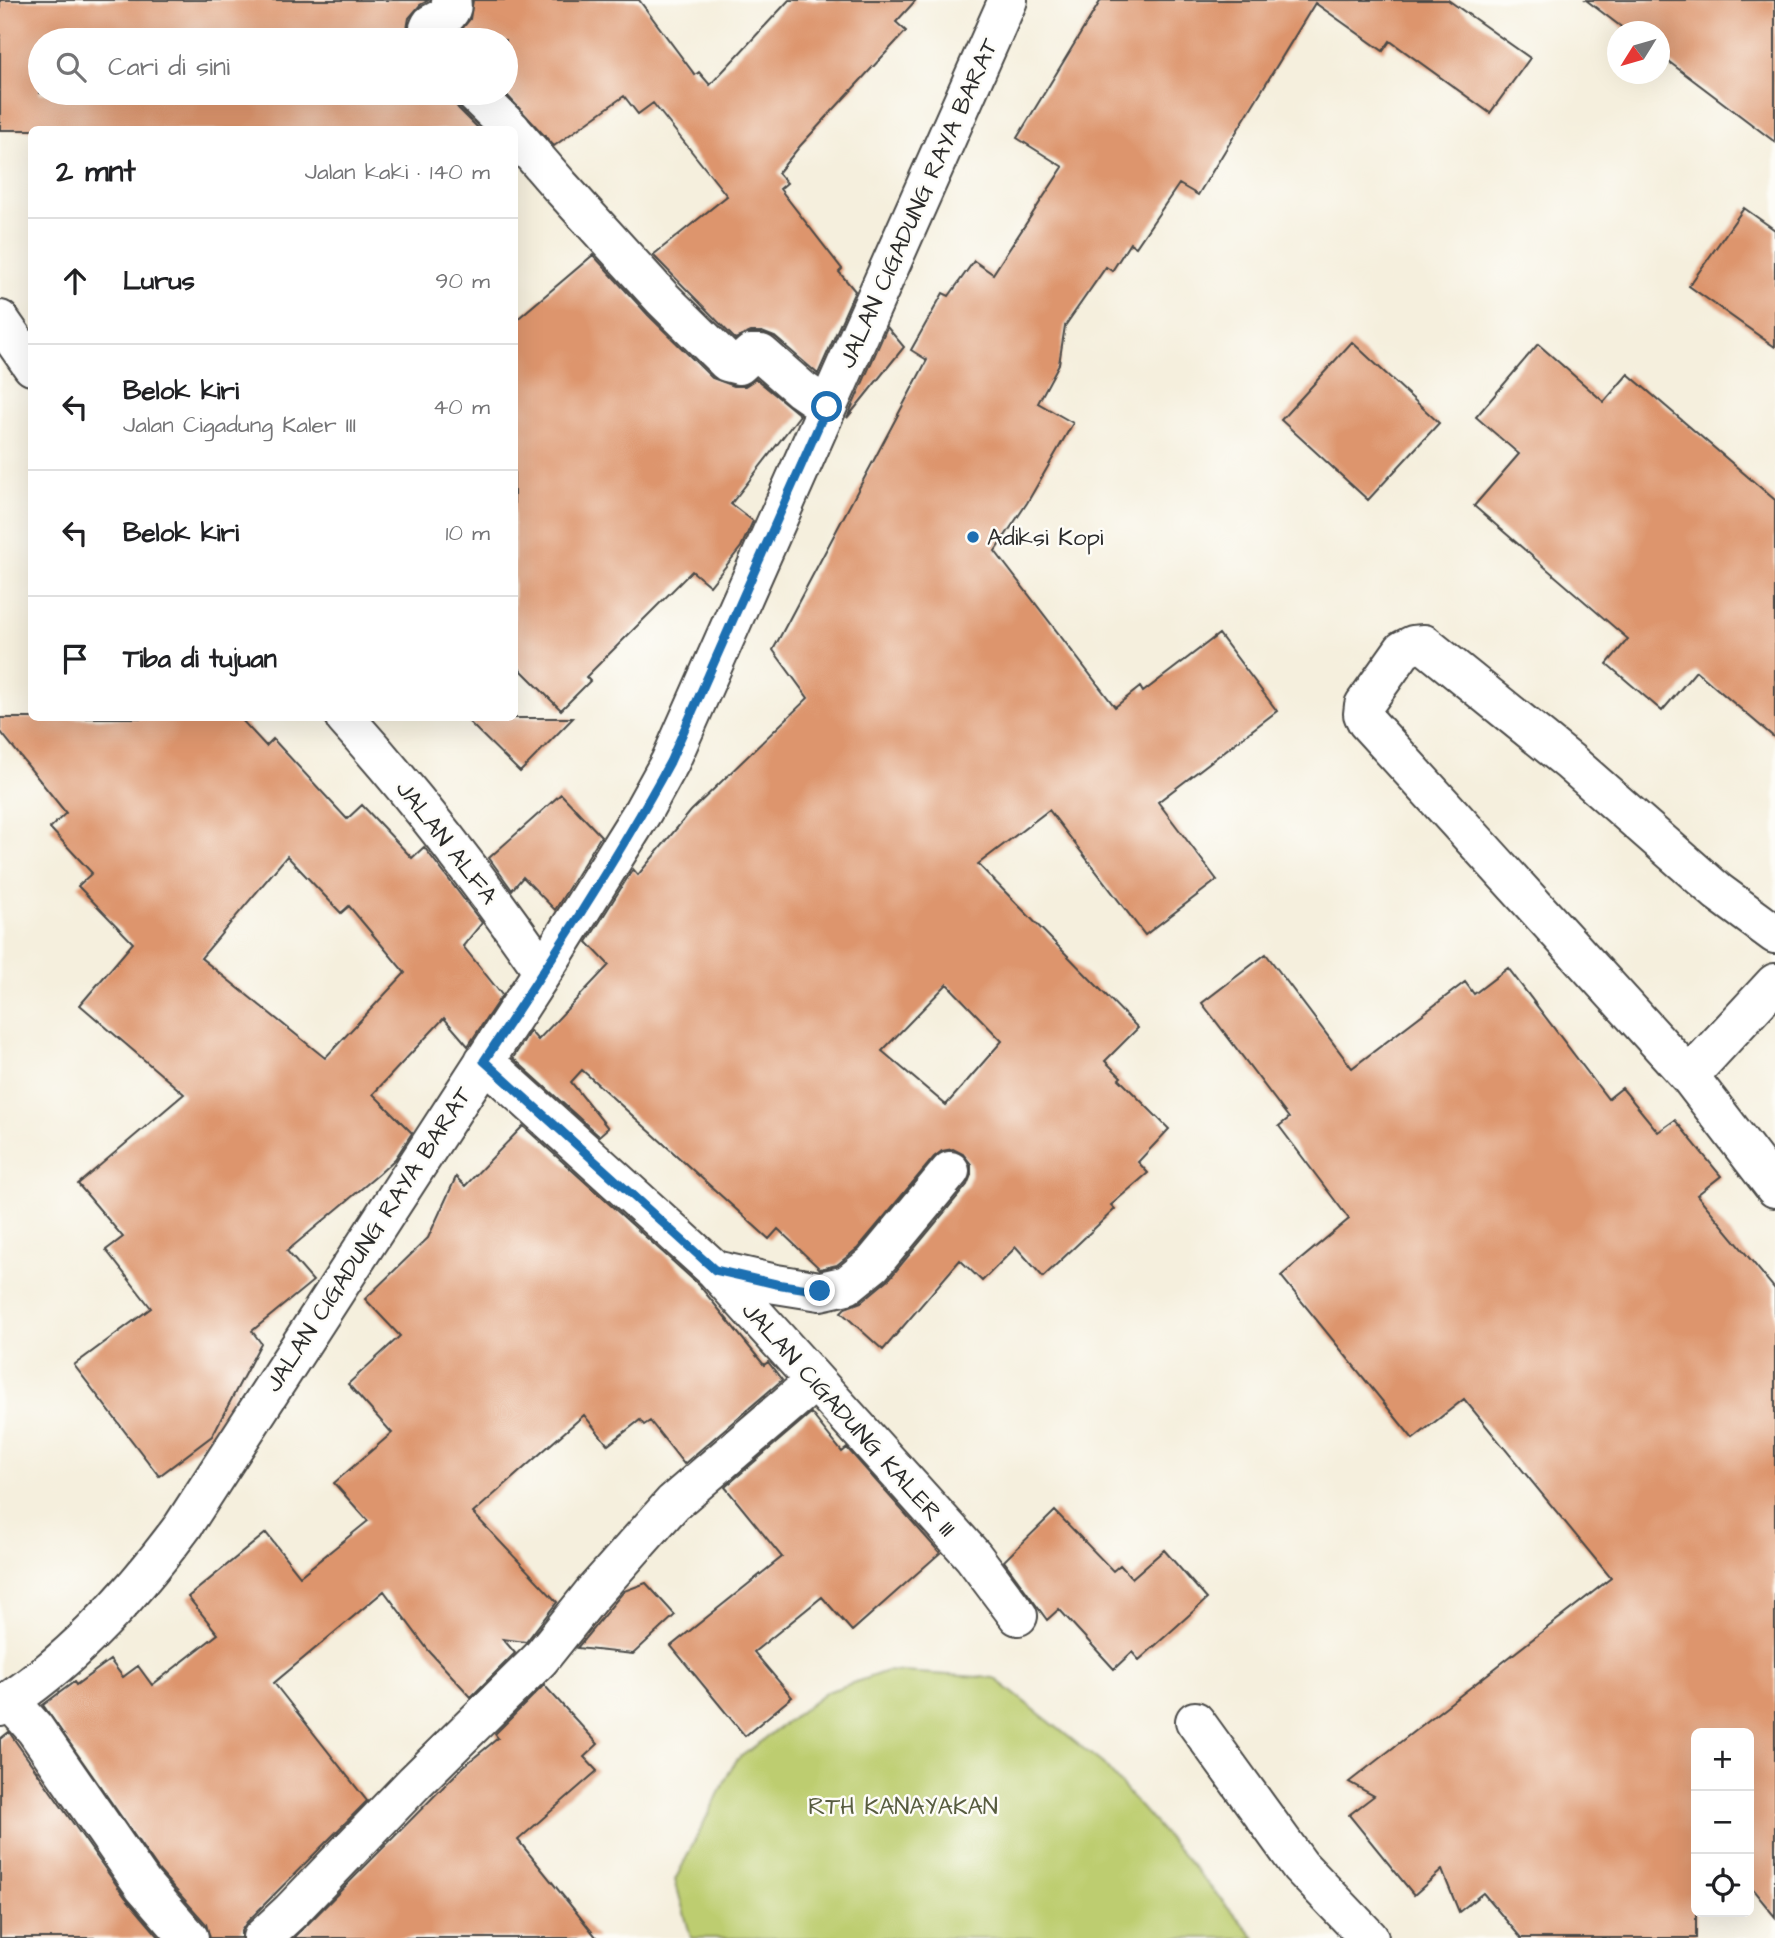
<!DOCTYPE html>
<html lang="id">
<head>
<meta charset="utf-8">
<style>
  :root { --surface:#fff; --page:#f2f2f2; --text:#202124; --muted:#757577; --line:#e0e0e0 }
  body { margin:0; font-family:"Architects Daughter",sans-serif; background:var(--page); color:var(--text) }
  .controls { position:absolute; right:21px; bottom:21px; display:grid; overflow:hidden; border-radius:10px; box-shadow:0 7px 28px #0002 }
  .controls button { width:63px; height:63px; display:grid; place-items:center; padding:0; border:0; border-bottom:2px solid var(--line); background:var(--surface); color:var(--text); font:35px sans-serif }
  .compass { position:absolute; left:1607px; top:21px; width:63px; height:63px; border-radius:50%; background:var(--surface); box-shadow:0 7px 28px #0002; rotate:233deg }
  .stop { position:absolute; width:21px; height:21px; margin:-16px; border:5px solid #1f6fb2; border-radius:50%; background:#fff }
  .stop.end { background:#1f6fb2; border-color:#fff; box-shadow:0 2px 7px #0008 }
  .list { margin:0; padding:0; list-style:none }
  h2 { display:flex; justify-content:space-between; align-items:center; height:91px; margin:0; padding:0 28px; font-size:30px }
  h2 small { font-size:23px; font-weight:400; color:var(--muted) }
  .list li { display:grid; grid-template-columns:46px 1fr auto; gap:21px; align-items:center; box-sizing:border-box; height:126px; padding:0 28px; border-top:2px solid var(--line) }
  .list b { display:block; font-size:26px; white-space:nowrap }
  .list p { margin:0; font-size:23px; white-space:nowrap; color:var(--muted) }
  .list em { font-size:23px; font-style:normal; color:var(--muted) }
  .icon { flex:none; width:38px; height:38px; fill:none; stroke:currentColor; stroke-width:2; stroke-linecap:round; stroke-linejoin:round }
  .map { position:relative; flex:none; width:1775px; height:1938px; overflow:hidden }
  .search { position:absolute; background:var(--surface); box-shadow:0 7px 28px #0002; left:28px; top:28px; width:490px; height:77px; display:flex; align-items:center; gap:18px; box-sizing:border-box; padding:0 24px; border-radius:38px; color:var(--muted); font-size:26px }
  .panel { position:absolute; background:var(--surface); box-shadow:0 7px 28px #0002; left:28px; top:126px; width:490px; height:595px; border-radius:10px }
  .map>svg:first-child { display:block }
  .green { fill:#bdcd6f; stroke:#747c4d; stroke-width:2 }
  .building { fill:#dd956d; fill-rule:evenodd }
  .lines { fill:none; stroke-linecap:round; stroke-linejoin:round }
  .minor-casing { stroke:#494846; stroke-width:42 }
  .minor { stroke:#fff; stroke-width:38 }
  .route { stroke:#1f6fb2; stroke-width:9 }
  .poi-dot { fill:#1f6fb2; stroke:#fdfcf7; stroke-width:2.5 }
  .labels { text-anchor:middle; stroke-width:5; stroke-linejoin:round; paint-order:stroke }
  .street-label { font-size:24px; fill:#2b2b2b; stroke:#fdfcf7 }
  .poi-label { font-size:24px; fill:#2b2b2b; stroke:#fdfcf7; text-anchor:start }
  .park-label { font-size:24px; fill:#575c3f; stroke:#fdfcf7 }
</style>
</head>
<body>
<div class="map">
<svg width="1775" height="1938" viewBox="0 0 1775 1938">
  <rect width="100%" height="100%" fill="#fdfcf7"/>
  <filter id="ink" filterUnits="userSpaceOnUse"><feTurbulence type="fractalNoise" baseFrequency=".0143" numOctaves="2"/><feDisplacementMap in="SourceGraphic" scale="14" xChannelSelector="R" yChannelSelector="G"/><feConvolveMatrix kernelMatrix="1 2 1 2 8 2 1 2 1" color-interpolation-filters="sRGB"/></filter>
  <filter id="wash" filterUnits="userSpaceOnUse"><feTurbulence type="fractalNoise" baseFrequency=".00686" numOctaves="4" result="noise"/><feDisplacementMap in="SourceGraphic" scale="28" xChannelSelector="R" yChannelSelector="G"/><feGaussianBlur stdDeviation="1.57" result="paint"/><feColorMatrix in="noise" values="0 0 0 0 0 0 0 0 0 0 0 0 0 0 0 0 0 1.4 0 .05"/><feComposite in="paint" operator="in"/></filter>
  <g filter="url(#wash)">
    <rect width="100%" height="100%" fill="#f5efdd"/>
    <path class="green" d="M887,1671l107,7 109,86 152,174h-564l-16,-58 60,-119 92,-69z"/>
    <g id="blocks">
      <path class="building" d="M0,0h429l-9,5 -11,13 -2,11 4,11h-371v53h413v7l5,8 22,22h-480z
        M473,0h166l56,75 4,-3 11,13 79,-85h127l-20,22 10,9 -106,115 -22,27 9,10 -7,6 62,80 -3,3 16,19 -37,83 -43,-37 -13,-5h-11l-16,7 -82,-84 74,-59 -74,-93 -15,11 -14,-18 -70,50 -49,-53 1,-53h-48l-1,-5 13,-16z
        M1101,0h347l82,58 -40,55 -100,-72 -7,10 -68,-48 -117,192 -19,-11 -43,63 -6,-4 -18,28 -6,-4 -41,59 -6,38 -21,39 35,20 -46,80 -32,48 120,156 25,-20 3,5 76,-58 58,77 -119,91 59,78 -72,55 -96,-125 -71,54 160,164 -33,33 16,16 -2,2 50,50 -31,33 10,11 -37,32 4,4 -72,68 -27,-30 -34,34 -22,-21 -77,90 -42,-38 4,-4 16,-6 29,-24 77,-93 4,-10v-11l-8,-10 -10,-5 -11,2 -8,6 -76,91 -21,17 -17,4 -42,-40 -9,10 -187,-169 -11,12 37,46 -9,8 -86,-78 17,-27 8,9 71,-75 -22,-23 46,-73 5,6 53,-64 117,-113 -35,-48 154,-290 -16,-10 32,-57 6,3 25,-35 19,13 70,-107 -46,-29zM947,984l55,57 -56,64 -64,-54z
        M1586,0h189v142l-115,-87v-23h-32z
        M1744,208l31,22v117l-86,-61z
        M593,255l55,60 64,63 22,8h11l11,-7 44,36 -69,89 22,17 -12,26 -31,39 -18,-15 -106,106 4,4 -29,29 -47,-47v-341z
        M887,327l17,20 -57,71z
        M1352,342l87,81 -71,77 -87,-80z
        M1538,344l66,58 24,-28 147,126v238l-79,-67 -34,40 -55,-47 21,-25 -154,-133 45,-52 -43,-37z
        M0,718h240l26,28 7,-7 74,80 15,-14 50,53 12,-11 58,76 -19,23 39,49 -34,51 -24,-28 -71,76 39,39 -17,26 -16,15 -92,77 26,30 -61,50 9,12 -49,93 -53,40 -85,-111 77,-57 -45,-58 17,-13 -45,-53 106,-90 -104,-89 53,-62 -55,-57 14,-13 -42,-45 16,-15 -66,-82zM287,856l54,57 8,-7 56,67 -80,85 -124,-100z
        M465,718h108l-53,54z
        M561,794l40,42 -46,74 -32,-33 -11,13 -23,-32z
        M1266,954l86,114 113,-86 9,12 34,-26 100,131 14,-11 36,44 17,-12 46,56 -24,19 78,94v628l-26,-32v-152h-53v205h-175l-38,-45 -24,19 -17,-42 -28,25 -65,-80 25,-19 -25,-14 262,-204 -147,-179 -51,40 -132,-163 68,-57 -70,-93 10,-8 -87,-115z
        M523,1126l176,159 65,80 4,-3 14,18 -98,84 -34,-43 -6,4 -4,-5 -32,25 -24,-30 -111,98 84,89 -31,40 -23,-3 12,14 -44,44 -42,-46 -45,-60 -110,92 93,118 -120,121 -6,9v7h-31l-4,-14 -46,-52 -117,-167 31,-23 2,3 34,-25 13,17 15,-11 14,19 66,-51 -30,-37 78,-64 34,43 68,-55 -34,-38 58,-50 -44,-49 52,-48 -35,-37 63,-61 28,-61 9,9z
        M811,1413l31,39 5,-4 93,105 -88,78 -30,-34 -68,55 38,45 -47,39 -74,-90 111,-89 -57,-70z
        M1055,1511l58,60 7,-6 12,13 32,-28 43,49 -68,61 -7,-8 -18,17 -55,-60 -12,11 -43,-59z
        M646,1583l29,32 -42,39 -56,-6 47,-57z
        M544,1685l54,59 -14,13 13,14 -79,69 79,98h-303l170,-172 34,-28 -3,-4z
        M9,1732l116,165 35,41h-160v-199z"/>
    </g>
  </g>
  <g filter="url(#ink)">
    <use href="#blocks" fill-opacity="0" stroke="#494846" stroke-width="2"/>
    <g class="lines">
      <g class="minor-casing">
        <path id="minor" d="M436,40l-7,-12 2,-4c10,-6 24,-10 20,-24
          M474,93l38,37
          M514,133l45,52 104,114 64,63 12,3 12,-11h10l40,35 26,18
          M0,320l32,46
          M345,718c71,79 137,165 198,253
          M1775,934l-57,-42 -148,-130 -146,-118 -11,1 -10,5 -39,55 -1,9 4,8 322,354 86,112
          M484,1061l231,209 258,286 45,60
          M1689,1076l86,-93
          M715,1270l61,14 44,7 27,-6 26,-21 77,-93
          M10,1701l25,28 108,156 46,53
          M0,1707c70,-44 134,-115 183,-181l360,-555 100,-160 27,-49 338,-762
          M1195,1721l105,145 69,72
          M262,1938l28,-26 125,-130 125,-123 52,-65 81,-91 142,-122"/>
      </g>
      <use href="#minor" class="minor"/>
    </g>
  </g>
  <g class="lines" filter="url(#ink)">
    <path class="route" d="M820,1291l-44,-7 -61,-14 -231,-209c65,-98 130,-196 186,-299l157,-355"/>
  </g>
  <circle class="poi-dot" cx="973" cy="537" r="7"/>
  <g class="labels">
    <g class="street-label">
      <text transform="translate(918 203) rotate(-66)" y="8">JALAN CIGADUNG RAYA BARAT</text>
      <text transform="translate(447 842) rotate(52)" y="8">JALAN ALFA</text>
      <text transform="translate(368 1239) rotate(-57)" y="8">JALAN CIGADUNG RAYA BARAT</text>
      <text transform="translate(849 1419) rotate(48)" y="8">JALAN CIGADUNG KALER III</text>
    </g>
    <g class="poi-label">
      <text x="987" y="545">Adiksi Kopi</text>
    </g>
    <g class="park-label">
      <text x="903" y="1814">RTH KANAYAKAN</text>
    </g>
  </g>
</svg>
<div class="controls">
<button>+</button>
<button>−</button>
<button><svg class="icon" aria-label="locate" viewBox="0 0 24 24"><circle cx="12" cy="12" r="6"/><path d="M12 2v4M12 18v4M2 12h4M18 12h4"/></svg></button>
</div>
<svg class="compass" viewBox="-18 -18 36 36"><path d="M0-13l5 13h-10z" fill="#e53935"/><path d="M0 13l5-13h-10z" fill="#757577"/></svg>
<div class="stop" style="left:827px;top:407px"></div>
<div class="stop end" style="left:820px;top:1291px"></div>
<div class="search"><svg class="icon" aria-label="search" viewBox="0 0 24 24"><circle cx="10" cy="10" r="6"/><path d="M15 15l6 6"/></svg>Cari di sini</div>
<section class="panel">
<h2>2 mnt<small>Jalan kaki · 140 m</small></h2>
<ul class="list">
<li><svg class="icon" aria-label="ahead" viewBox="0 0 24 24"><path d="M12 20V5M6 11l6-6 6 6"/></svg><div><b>Lurus</b></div><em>90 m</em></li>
<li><svg class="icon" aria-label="left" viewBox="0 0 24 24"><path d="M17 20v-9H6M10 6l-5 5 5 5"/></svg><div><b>Belok kiri</b><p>Jalan Cigadung Kaler III</p></div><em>40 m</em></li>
<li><svg class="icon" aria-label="left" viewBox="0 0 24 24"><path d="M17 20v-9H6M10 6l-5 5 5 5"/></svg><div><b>Belok kiri</b></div><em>10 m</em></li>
<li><svg class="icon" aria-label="arrive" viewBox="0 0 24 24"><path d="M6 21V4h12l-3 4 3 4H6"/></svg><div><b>Tiba di tujuan</b></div></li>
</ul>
</section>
</div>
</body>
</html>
